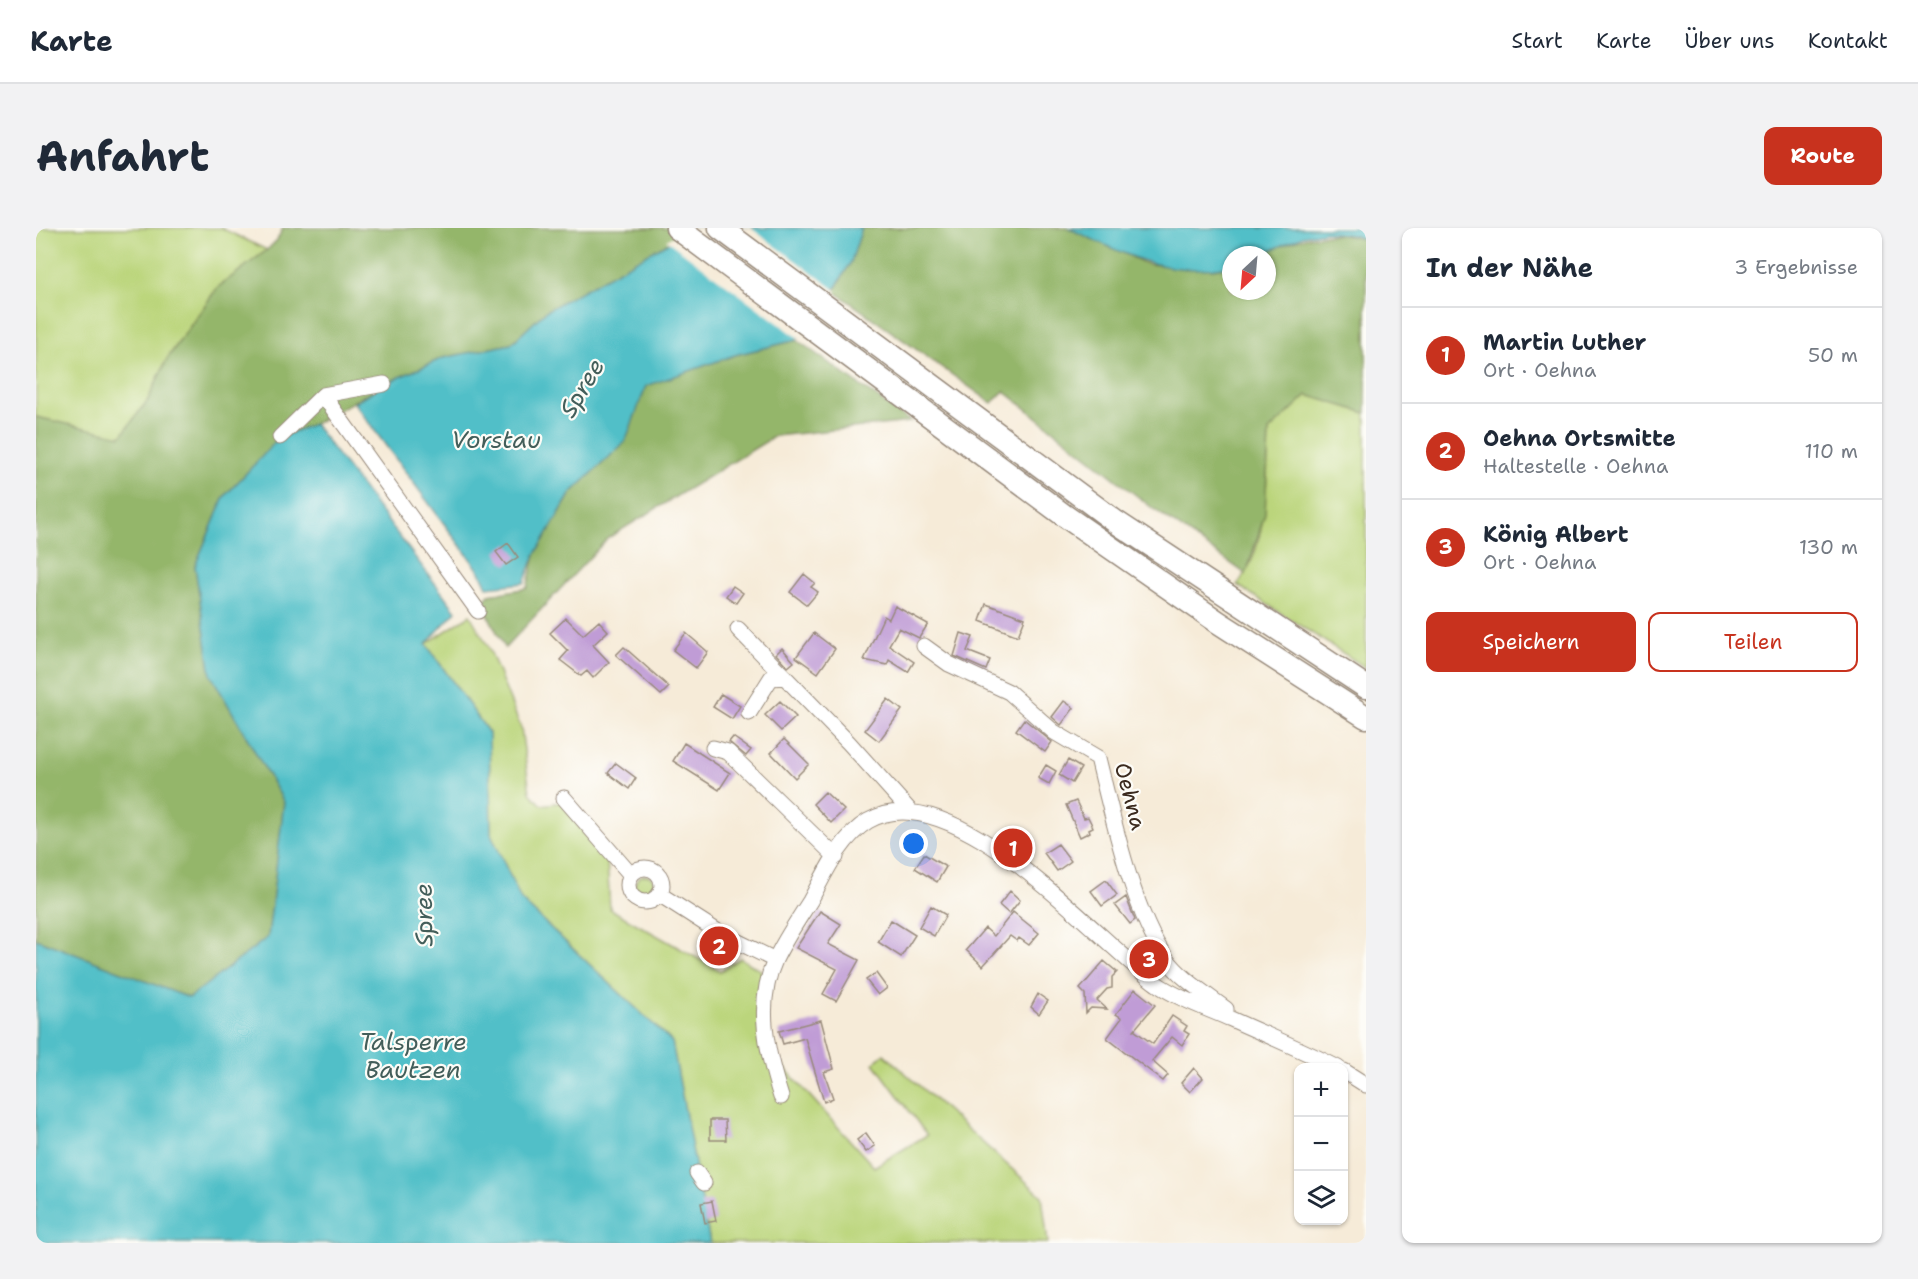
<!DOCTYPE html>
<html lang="de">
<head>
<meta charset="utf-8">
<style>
  :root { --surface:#fff; --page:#f2f2f3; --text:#1f2937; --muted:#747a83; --line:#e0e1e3; --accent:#c8321e }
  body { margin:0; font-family:"Shantell Sans",sans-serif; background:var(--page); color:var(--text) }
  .controls { position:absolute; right:18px; bottom:18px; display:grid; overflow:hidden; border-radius:12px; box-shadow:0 2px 4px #0004 }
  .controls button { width:54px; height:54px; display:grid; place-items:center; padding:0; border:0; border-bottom:2px solid var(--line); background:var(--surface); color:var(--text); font:30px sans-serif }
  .compass { position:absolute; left:1186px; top:18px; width:54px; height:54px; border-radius:50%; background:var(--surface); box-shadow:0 2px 4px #0004; rotate:206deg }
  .you { position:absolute; left:878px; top:616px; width:21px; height:21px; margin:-15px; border:4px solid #fff; border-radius:50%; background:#1a73e8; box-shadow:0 0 0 9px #1a73e833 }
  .badge { display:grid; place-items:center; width:39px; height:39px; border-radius:50%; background:var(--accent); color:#fff; font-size:20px; font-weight:700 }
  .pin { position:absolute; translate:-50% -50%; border:3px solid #fff; box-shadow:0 2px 6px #0006 }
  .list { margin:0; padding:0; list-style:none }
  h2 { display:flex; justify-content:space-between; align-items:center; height:78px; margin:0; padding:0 24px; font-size:26px }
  h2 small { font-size:20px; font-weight:400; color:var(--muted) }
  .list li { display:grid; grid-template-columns:39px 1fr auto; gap:18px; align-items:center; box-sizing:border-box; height:96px; padding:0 24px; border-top:2px solid var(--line) }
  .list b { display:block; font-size:22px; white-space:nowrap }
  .list p { margin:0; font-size:20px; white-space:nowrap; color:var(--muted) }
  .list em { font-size:20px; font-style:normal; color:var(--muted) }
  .actions { display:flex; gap:12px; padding:18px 24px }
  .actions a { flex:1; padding:14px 0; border:2px solid var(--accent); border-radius:12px; text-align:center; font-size:21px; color:var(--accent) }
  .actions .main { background:var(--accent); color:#fff }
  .icon { flex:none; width:33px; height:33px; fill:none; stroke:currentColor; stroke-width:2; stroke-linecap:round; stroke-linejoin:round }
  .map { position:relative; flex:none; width:1330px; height:1015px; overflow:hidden; border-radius:12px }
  header { display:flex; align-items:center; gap:36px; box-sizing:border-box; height:84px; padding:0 30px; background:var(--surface); border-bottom:2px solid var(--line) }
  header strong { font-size:28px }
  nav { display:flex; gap:33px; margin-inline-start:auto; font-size:21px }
  .intro { display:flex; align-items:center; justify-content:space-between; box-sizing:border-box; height:144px; padding:0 36px }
  h1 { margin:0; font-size:42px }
  .button { padding:15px 27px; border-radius:12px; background:var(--accent); color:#fff; font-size:21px; font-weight:700 }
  main { display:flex; gap:36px; padding:0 36px }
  aside { flex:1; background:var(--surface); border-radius:12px; box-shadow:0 2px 4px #0004 }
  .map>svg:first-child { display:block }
  .green { fill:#bbd57b; stroke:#7b804c; stroke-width:1.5 }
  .forest { fill:#94b66b; stroke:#687044; stroke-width:1.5 }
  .water { fill:#51bfc8; stroke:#467473; stroke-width:1.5 }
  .pier { fill:#f6ebd8 }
  .building { fill:#c09cd6 }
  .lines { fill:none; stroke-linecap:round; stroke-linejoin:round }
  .minor-casing { stroke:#988a7b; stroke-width:17 }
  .highway-casing { stroke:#988a7b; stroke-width:25 }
  .minor { stroke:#fff; stroke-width:15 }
  .highway { stroke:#fff; stroke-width:22 }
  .labels { text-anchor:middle; stroke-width:4.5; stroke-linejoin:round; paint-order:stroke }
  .street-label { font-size:22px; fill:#3b2a1e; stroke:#fdfcf7 }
  .water-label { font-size:24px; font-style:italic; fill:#435e5a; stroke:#fdfcf7 }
</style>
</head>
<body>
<header>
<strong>Karte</strong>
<nav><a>Start</a><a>Karte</a><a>Über uns</a><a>Kontakt</a></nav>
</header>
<div class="intro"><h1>Anfahrt</h1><a class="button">Route</a></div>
<main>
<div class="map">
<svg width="1330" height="1015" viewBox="0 0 1330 1015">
  <rect width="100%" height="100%" fill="#fdfcf7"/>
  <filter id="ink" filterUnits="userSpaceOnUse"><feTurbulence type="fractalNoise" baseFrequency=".0167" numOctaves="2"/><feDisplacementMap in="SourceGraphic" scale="12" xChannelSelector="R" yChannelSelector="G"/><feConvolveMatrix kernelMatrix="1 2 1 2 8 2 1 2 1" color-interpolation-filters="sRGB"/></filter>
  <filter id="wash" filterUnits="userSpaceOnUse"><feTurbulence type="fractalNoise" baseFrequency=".008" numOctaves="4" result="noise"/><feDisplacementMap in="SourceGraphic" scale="24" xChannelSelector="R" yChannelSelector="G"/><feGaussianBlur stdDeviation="1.35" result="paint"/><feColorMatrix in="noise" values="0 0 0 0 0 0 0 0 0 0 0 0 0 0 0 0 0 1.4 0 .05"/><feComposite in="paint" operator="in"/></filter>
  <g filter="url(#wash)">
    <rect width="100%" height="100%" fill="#f6ebd8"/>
    <path class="green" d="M0,0h185l46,22 -50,38 -50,71 -19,41 -27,37 -85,-20z
      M1271,167l59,18v255l-129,-83c31,-36 30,-108 32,-154z
      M434,387l19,33 32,80 9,65 12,12 20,-3 45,57 3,50 110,62 20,-13 22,13 1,73 111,123 53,-32 -53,-72 10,-9 158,142 6,47h-338l-38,-201 -151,-142 -30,-66 -2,-101 -63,-89z
      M599 657a10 10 0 1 1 20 0a10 10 0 1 1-20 0Z"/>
    <path class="forest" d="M247,0h411l-148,83 -35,33 -68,14 -59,26 -70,40 -34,13 -56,60 -29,69 16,109 73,127 -16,135 -79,61 -153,-59v-522l85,19 27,-36 19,-41 50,-71 50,-38 10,-10z
      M826,0h206l79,36 65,5 19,-3v25h36v-36h-7c35,-17 67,-27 106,-15v173l-59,-18 -38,36 -4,83 -19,60 -95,-67 -147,-116 -12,12 -158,-112 17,-29z
      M761,112l114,82 -136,14 -167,102 -103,110 -23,-45 7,-8 38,-7 8,-33 36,-62 54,-51 21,-56 89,-31z"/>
    <path class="water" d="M658,0h168l-11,34 -27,45 -27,33 -62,15 -89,31 -21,56 -54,51 -36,62 -11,28 -37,4 -7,-15 -126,-169 30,-19 59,-26 68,-14 35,-33z
      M1032,0h298v12l-14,-5 -27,-3 -22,4 -43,19h-29v11c-67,12 -105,-12 -163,-38z
      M278,196l142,187 -30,33 63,89 2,101 30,66 151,142 38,201h-674v-304l153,59 79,-61 16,-135 -73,-127 -16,-109 29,-69 56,-60z"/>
    <path class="pier" d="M652,0h63l86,63 -36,49 -135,-100z"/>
    <g id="blocks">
      <path class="building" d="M472,315l10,14 -12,8 -10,-13z
        M768,346l11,9 -4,4 7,5 -11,13 -17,-13z
        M697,358l10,7 -7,10 -10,-7z
        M950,376l39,14 -7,18 -38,-15z
        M859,378l33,18 -9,14 -20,-10 -10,17 25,17 -6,10 -19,-12 -2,5 -23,-5 20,-44 5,3z
        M530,390l17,17 16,-14 9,10 -15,14 16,17 -16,16 -6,-7 -6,5 -21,-16 8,-9 -18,-18z
        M650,405l22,19 -12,16 -23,-18z
        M778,405l21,16 -17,24 -22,-16z
        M925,405l12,4 -6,14 23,9 -4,10 -32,-14z
        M588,419l45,40 -8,8 -45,-40z
        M746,420l12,14 -6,5 -12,-13z
        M685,466l19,12 -8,13 -19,-12z
        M852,471l14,11 -23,31 -14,-11z
        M744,473l16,16 -15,14 -16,-16z
        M1028,473l10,7 -13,17 -9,-8z
        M988,491l28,23 -7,10 -29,-22z
        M697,509l18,13 -5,6 -17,-14z
        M748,511l25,25 -14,14 -24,-25z
        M648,515l46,30 -11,17 -46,-29z
        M1032,532l13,8 -9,15 -13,-8z
        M580,535l20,15 -7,11 -21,-16z
        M1010,537l10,6 -7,13 -11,-6z
        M789,564l19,18 -13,13 -18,-19z
        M1040,573l8,17 4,-1 5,10 -4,2 1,3 -10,5 -14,-32z
        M1022,616l13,17 -14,10 -13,-18z
        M888,626l22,13 -9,15 -22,-14z
        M1070,652l11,15 -15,11 -11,-15z
        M974,663l10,9 -11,14 -10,-9z
        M1090,669l9,23 -5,4 -15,-19z
        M895,678l15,9 -12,21 -15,-9z
        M784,683l21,13 -13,20 31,16 -23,41 -13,-7 14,-25 -41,-21z
        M977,684l26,21 -10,12 -10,-7 -2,3 -7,-5 -27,30 -17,-16 19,-22 9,8z
        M855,692l24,15 -14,22 -23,-15z
        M1068,733l13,11 -5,5v11l-5,1 -10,11 10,9 -16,-1 -5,5 -1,-19 -5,-5z
        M840,745l11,15 -9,7 -12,-15z
        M1099,761l20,16 -21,25 19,14 19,-28 15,10 -3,5 5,3 -7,11 -10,-8 -20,24 16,14 -5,6 -56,-43 15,-20 -6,-4z
        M1002,766l10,7 -9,13 -8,-7z
        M785,792l13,49 -10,3 9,26 -9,4 -19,-64 -22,6 -4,-13z
        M1158,840l9,10 -13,14 -9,-9z
        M674,892h15l1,20h-16z
        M830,905l9,13 -9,6 -9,-12z
        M676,973l4,20 -11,2 -4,-20z"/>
    </g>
  </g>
  <g filter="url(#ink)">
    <use href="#blocks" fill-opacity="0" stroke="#988a7b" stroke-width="1.5"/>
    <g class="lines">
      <g class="minor-casing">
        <path id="minor" d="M287,167l155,216
          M244,209l43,-42 61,-11
          M702,401l111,114 61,68
          M888,418l25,18 60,28 45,40 44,26c14,56 35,155 68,200 15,21 40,36 60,51v5
          M713,485l22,-35 14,-1
          M677,520l15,4 108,105
          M528,570l67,77
          M592 657a17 17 0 1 1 34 0a17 17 0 1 1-34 0Z
          M623,666l61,39 55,27
          M1308,843l22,14
          M745,869c-14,-44 -26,-93 -6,-137 10,-21 23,-40 35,-59 15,-27 30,-63 58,-80 84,-50 227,118 289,163 22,15 49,24 74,35 35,16 72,31 107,49
          M661,945l7,10"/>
      </g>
      <g class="highway-casing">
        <path id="highway" d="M641,0l388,288 153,106 148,95
          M684,0l396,294 250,165"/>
      </g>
      <use href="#minor" class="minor"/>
      <use href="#highway" class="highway"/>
    </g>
  </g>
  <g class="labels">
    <g class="street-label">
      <text transform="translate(1095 568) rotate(75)" y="8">Oehna</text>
    </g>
    <g class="water-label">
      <text transform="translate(546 160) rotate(-59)" y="8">Spree</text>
      <text x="460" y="220">Vorstau</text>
      <text transform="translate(388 687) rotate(-91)" y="8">Spree</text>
      <text x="377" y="822">Talsperre<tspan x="377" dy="28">Bautzen</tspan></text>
    </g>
  </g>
</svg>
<div class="controls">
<button>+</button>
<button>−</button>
<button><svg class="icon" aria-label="layers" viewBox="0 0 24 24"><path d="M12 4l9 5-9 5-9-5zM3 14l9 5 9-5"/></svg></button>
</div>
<svg class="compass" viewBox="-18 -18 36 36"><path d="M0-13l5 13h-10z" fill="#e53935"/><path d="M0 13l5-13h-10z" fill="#747a83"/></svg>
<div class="you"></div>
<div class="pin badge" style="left:977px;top:620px">1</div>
<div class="pin badge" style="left:683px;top:718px">2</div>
<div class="pin badge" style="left:1113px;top:731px">3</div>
</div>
<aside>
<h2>In der Nähe<small>3 Ergebnisse</small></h2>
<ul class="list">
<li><span class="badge">1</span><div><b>Martin Luther</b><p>Ort · Oehna</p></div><em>50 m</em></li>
<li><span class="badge">2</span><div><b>Oehna Ortsmitte</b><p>Haltestelle · Oehna</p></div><em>110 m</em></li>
<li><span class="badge">3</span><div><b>König Albert</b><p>Ort · Oehna</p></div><em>130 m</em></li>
</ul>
<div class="actions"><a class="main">Speichern</a><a>Teilen</a></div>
</aside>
</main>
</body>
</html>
